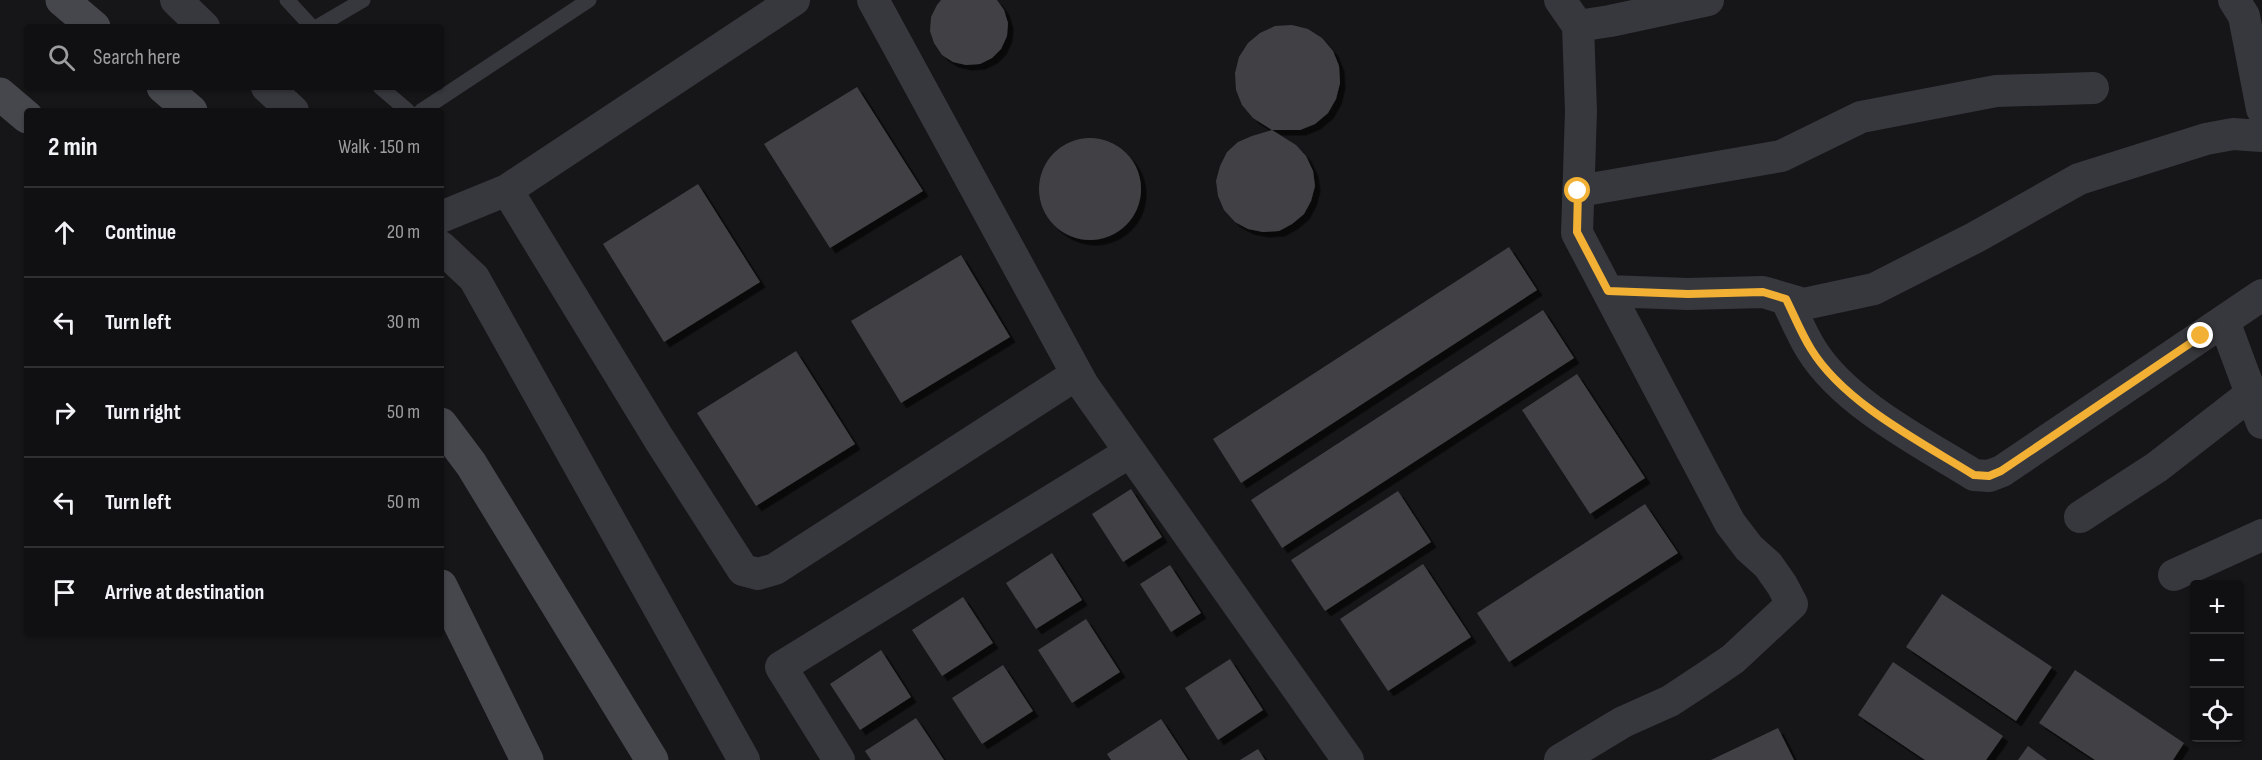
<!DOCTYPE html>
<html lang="en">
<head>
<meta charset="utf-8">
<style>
  :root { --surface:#101012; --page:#19191b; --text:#f1f3f6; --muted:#9c9d9f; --line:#303032 }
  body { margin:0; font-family:"Sofia Sans Condensed",sans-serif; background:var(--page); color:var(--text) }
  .controls { position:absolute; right:18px; bottom:18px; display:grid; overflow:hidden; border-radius:6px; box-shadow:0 2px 4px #0004 }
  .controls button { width:54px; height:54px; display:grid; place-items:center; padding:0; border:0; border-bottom:2px solid var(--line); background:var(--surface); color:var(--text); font:30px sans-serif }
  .stop { position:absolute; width:18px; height:18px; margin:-14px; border:4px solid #f2b134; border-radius:50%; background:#fff }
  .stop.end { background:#f2b134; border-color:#fff; box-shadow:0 2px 6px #0008 }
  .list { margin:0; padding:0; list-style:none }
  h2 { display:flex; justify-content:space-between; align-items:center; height:78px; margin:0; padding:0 24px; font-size:26px }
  h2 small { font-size:20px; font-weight:400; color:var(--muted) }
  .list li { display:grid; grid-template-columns:39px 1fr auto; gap:18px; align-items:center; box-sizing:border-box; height:90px; padding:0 24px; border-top:2px solid var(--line) }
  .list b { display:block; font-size:22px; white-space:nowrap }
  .list em { font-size:20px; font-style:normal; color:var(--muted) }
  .icon { flex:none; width:33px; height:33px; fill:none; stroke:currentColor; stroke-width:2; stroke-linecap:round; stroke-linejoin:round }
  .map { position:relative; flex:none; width:2262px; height:760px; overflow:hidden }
  .search { position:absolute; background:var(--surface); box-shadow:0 2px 4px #0004; left:24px; top:24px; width:420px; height:66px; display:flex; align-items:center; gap:15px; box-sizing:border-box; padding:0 21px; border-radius:6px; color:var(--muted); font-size:22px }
  .panel { position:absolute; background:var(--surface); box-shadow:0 2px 4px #0004; left:24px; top:108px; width:420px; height:528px; border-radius:6px }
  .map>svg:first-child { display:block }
  .building { fill:#404145; filter:url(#shadow) }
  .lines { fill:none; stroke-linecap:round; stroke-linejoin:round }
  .lane { stroke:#37383d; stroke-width:15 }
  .street { stroke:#37383d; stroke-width:32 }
  .secondary { stroke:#45474d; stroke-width:33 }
  .route { stroke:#f2b134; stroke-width:8 }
</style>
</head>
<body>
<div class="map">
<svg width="2262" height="760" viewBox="0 0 2262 760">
  <defs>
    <filter id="shadow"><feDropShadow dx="5.5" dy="5.5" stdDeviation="0" flood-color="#0009"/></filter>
  </defs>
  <rect width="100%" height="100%" fill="#161618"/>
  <path class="building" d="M941,0h56l7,10 4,13 -1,13 -6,13 -9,9 -12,6 -14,1 -13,-3 -11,-7 -8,-12 -4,-12 1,-14 6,-12z
    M1292,25l16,4 14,9 11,13 6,15 1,17 -4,16 -8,14 -13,11 -15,6h-28l24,15 10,11 7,15 2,15 -4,15 -7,13 -12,10 -13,7 -16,1 -15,-3 -13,-7 -11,-12 -6,-14 -2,-15 4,-15 7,-14 11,-10 14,-6 20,-6 -19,-12 -11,-13 -6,-15 -1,-17 4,-16 9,-14 12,-10 15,-7z
    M857,87l66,104 -93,57 -66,-104z
    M1039 189a51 51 0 1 1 102 0a51 51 0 1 1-102 0Z
    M698,184l62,98 -96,60 -61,-98z
    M1509,247l28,43 -296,193 -28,-44z
    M961,255l49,82 -109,66 -50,-82z
    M1543,310l31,48 -292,190 -31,-48z
    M796,351l59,93 -99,62 -59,-93z
    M1577,374l68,104 -55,36 -68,-104z
    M1131,489l31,48 -39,25 -31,-48z
    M1398,491l33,51 -106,69 -34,-51z
    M1645,504l33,49 -169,109 -32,-49z
    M1052,553l30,47 -46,29 -30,-46z
    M1423,564l48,73 -83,54 -48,-72z
    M1170,565l31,48 -30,19 -31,-48z
    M1942,594l110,73 -36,54 -110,-74z
    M963,597l30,46 -51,33 -30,-46z
    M1086,619l34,53 -48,31 -34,-53z
    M881,650l30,47 -51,33 -30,-46z
    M1230,659l33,51 -45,30 -33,-52z
    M1893,662l110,74 -17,24h-61l-67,-45z
    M1003,665l30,46 -51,33 -30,-46z
    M2075,670l109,73 -11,17h-78l-56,-37z
    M916,718l28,42h-73l-6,-9z
    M1161,719l27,41h-77l-4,-6z
    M1778,728l16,32h-83z
    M2028,746l19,14h-29z
    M1258,749l7,11h-25z"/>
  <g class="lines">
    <path class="lane" d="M287,0l25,27
      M317,27l46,-27
      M380,87l28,24
      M421,111l168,-111"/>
    <path class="street" d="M176,0l28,27
      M794,0l-287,190 152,249 84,131 15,4 17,-5 302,-195
      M873,0l210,385 265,375
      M1560,0l18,26 3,85 -4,122 153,290 19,25 19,17 14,20 10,19 -59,55 -25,17 -38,25 -47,21 -63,38
      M2234,0l10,16 18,93
      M1578,26l32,-5 98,-21
      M267,87l26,24
      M1579,191l202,-35 80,-39 135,-26 97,-3
      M441,217l66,-27
      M441,247l33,31 270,482
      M1608,291l80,3 75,-2 41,12 70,-15 102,-52 103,-58 127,-40 27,-5 29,2
      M1786,299c8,16 15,34 25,50 33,54 110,93 163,126l15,1 13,-5 260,-176
      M2224,321l38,102
      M2080,517l77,-50 94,-73
      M2174,575l88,-40
      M839,760l-58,-93 349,-215"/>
    <path class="secondary" d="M62,0l32,27
      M163,87l28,24
      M0,94l27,23
      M441,424l30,40 181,296
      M441,586l86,174"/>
  </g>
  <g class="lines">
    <path class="route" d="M1578,191l-1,41 31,59 80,3 75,-2 23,7c8,16 15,34 25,50 33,54 110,93 163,126l15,1 12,-5 200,-135"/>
  </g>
</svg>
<div class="controls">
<button>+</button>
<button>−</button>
<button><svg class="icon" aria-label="locate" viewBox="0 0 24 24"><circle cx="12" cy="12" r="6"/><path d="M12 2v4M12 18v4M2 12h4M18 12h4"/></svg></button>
</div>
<div class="stop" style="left:1578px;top:191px"></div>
<div class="stop end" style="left:2201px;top:336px"></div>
<div class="search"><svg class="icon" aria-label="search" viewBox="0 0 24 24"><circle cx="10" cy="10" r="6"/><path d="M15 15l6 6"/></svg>Search here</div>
<section class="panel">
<h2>2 min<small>Walk · 150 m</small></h2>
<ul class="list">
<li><svg class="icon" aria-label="ahead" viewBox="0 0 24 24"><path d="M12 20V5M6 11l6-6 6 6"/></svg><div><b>Continue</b></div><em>20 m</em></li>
<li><svg class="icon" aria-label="left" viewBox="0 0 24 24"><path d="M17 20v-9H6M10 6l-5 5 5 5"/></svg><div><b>Turn left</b></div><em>30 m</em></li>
<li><svg class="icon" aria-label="right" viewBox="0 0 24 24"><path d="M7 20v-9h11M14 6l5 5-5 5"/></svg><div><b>Turn right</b></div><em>50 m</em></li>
<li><svg class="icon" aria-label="left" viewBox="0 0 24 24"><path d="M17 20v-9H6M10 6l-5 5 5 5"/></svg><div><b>Turn left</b></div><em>50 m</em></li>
<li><svg class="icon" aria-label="arrive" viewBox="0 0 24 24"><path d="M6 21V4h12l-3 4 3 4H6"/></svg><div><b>Arrive at destination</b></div></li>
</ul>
</section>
</div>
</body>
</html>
